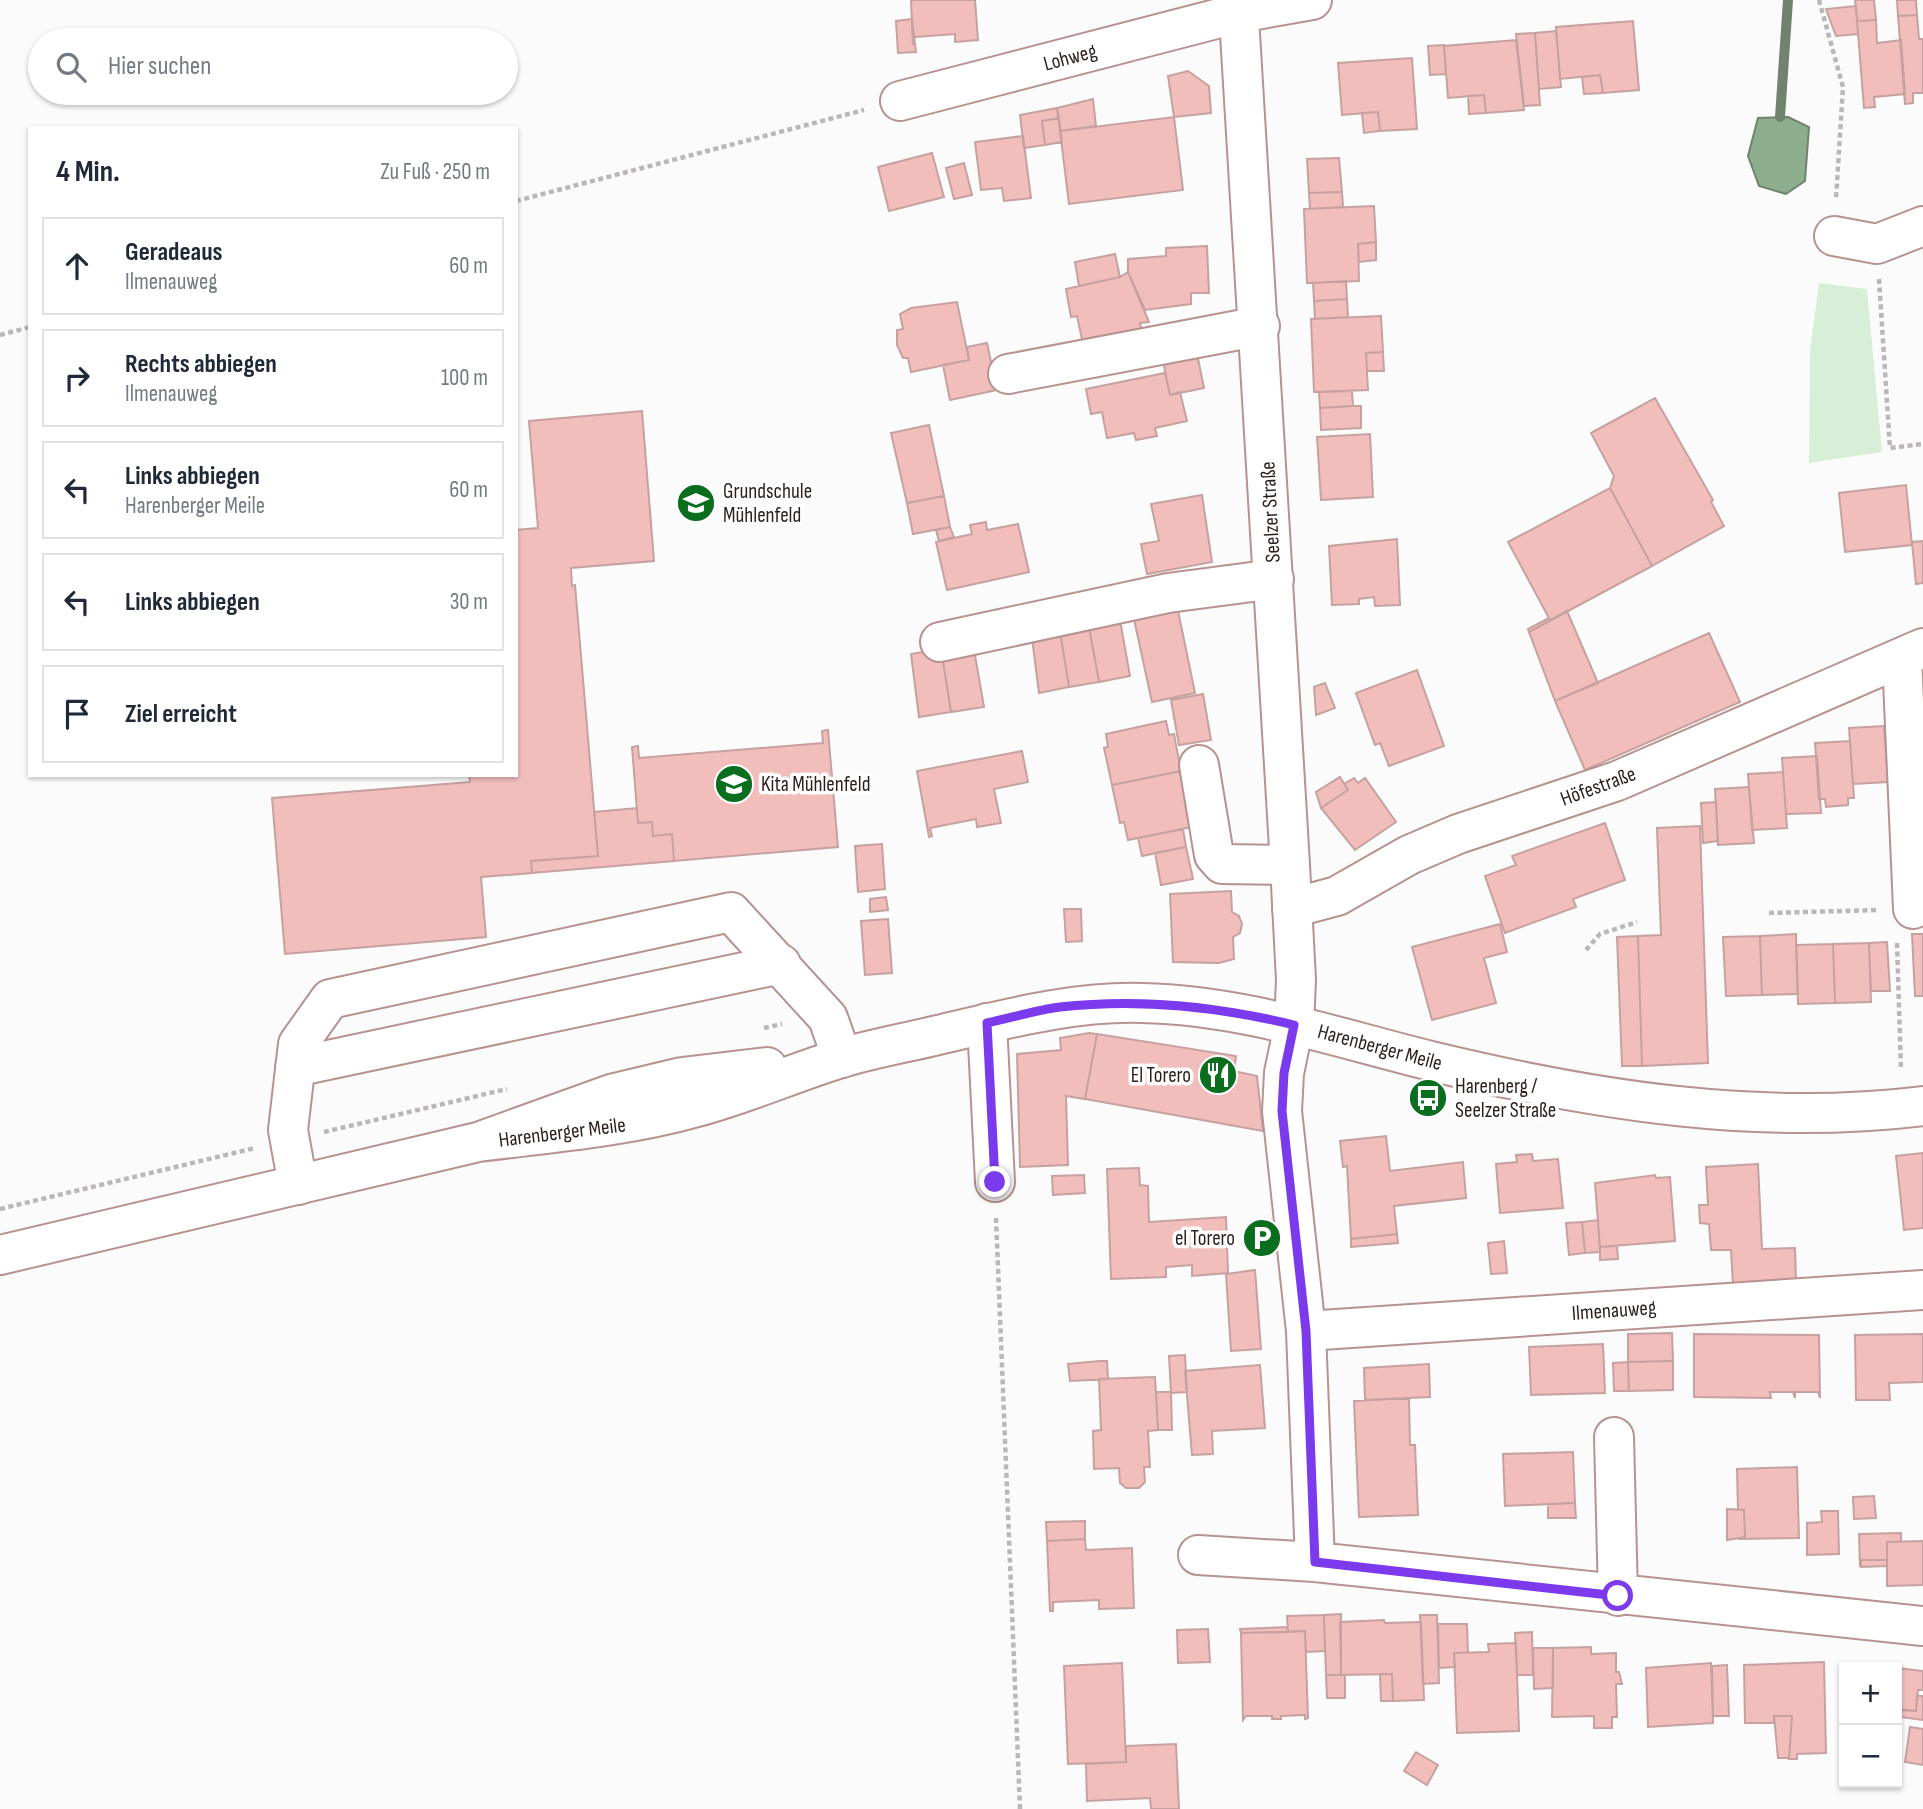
<!DOCTYPE html>
<html lang="de">
<head>
<meta charset="utf-8">
<style>
  :root { --surface:#fff; --page:#f2f2f3; --text:#1f2937; --muted:#747a83; --line:#e0e1e3 }
  body { margin:0; font-family:"Sofia Sans Condensed",sans-serif; background:var(--page); color:var(--text) }
  .controls { position:absolute; right:21px; bottom:21px; display:grid; overflow:hidden; border-radius:0px; box-shadow:0 2px 5px #0004 }
  .controls button { width:63px; height:63px; display:grid; place-items:center; padding:0; border:0; border-bottom:2px solid var(--line); background:var(--surface); color:var(--text); font:35px sans-serif }
  .stop { position:absolute; width:21px; height:21px; margin:-16px; border:5px solid #7c3aed; border-radius:50%; background:#fff }
  .stop.end { background:#7c3aed; border-color:#fff; box-shadow:0 2px 7px #0008 }
  .list { margin:0; padding:0; list-style:none }
  h2 { display:flex; justify-content:space-between; align-items:center; height:91px; margin:0; padding:0 28px; font-size:30px }
  h2 small { font-size:23px; font-weight:400; color:var(--muted) }
  .list li { display:grid; grid-template-columns:46px 1fr auto; gap:21px; align-items:center; box-sizing:border-box; height:98px; margin:0 14px 14px; padding:0 14px; border:2px solid var(--line); border-radius:0px }
  .list b { display:block; font-size:26px; white-space:nowrap }
  .list p { margin:0; font-size:23px; white-space:nowrap; color:var(--muted) }
  .list em { font-size:23px; font-style:normal; color:var(--muted) }
  .icon { flex:none; width:38px; height:38px; fill:none; stroke:currentColor; stroke-width:2; stroke-linecap:round; stroke-linejoin:round }
  .map { position:relative; flex:none; width:1923px; height:1809px; overflow:hidden }
  .search { position:absolute; background:var(--surface); box-shadow:0 2px 5px #0004; left:28px; top:28px; width:490px; height:77px; display:flex; align-items:center; gap:18px; box-sizing:border-box; padding:0 24px; border-radius:38px; color:var(--muted); font-size:26px }
  .panel { position:absolute; background:var(--surface); box-shadow:0 2px 5px #0004; left:28px; top:126px; width:490px; height:651px; border-radius:0px }
  .map>svg:first-child { display:block }
  .green { fill:#d6efd6 }
  .water { fill:#8dae8d; stroke:#70836c; stroke-width:2 }
  .lines { fill:none; stroke-linecap:round; stroke-linejoin:round }
  .stream { stroke:#70836c; stroke-width:10 }
  .building { fill:#f2bebc; stroke:#c5a1a0; stroke-width:2 }
  .minor-casing { stroke:#b69391; stroke-width:42 }
  .major-casing { stroke:#b69391; stroke-width:42 }
  .path { stroke:#bbb7b7; stroke-width:4.5; stroke-dasharray:5 3.5; stroke-linecap:butt }
  .minor { stroke:#fff; stroke-width:38 }
  .major { stroke:#fff; stroke-width:38 }
  .route { stroke:#7c3aed; stroke-width:9 }
  .labels { text-anchor:middle; stroke-width:7; stroke-linejoin:round; paint-order:stroke }
  .street-label { font-size:21px; fill:#2c1e1e; stroke:#fff }
  .poi-label { font-size:21px; fill:#2c1e1e; stroke:#fff; text-anchor:start }
</style>
</head>
<body>
<div class="map">
<svg width="1923" height="1809" viewBox="0 0 1923 1809">
  <rect width="100%" height="100%" fill="#fbfbfb"/>
  <path class="green" d="M1819,283l48,6 15,163 -73,11 1,-113z"/>
  <path class="water" d="M1788,117l21,10 -4,54 -19,13 -27,-8 -11,-30 10,-38z"/>
  <g class="lines">
    <path class="stream" d="M1780,117l8,-117"/>
  </g>
  <path class="building" d="M911,0h64l3,40 -23,2v-8l-40,3 -2,8z
    M1855,0h19l2,20 -19,1z
    M1897,0h19l1,15 -19,1z
    M1856,6l2,28 -22,2 -10,-27z
    M1917,15l2,24h4v54h-10v10l-8,1 -7,-88z
    M912,19l4,33 -18,1 -2,-32z
    M1876,20l1,23 24,-3 4,54 -31,3 1,10 -11,1 -7,-87z
    M1633,21l6,69 -36,3 -3,-18 -40,4 -4,-52z
    M1556,31l5,56 -22,2 -4,-56z
    M1535,33l5,72 -16,1 -8,-72z
    M1516,40l8,70 -38,3 -2,-18 -36,3 -4,-52z
    M1444,45l2,29 -16,1 -2,-29z
    M1412,58l5,71 -37,2 -2,-19 -36,3 -4,-52z
    M1188,71l21,15 2,27 -37,4 -6,-41z
    M1600,75l3,18 -19,1 -2,-17z
    M1484,95l2,18 -17,1 -1,-18z
    M1093,99l3,27 -36,5 -3,-23z
    M1057,108l2,10 -17,3 3,24 -21,3 -4,-33z
    M1378,112l2,19 -16,2 -2,-20z
    M1174,117l9,73 -114,14 -9,-73z
    M1059,118l3,24 -17,3 -3,-24z
    M1023,136l8,62 -27,3 -2,-13 -21,2 -6,-48z
    M932,153l12,44 -55,14 -11,-44z
    M1339,158l3,34 -33,1 -2,-34z
    M964,163l8,32 -18,4 -8,-31z
    M1342,192l1,15 -33,2 -1,-16z
    M1374,206l2,36 -18,2 1,37 -52,2 -3,-74z
    M1376,242v18l-17,2 -1,-18z
    M1207,246l2,47h-18v11l-46,6 -17,-38v-13l38,-3v-8z
    M1115,254l5,23 -41,9 -4,-24z
    M1128,272l21,50 -9,1 3,14 -60,7 -6,-28 -6,1 -5,-28 54,-12z
    M1346,281l1,18 -33,2 -1,-18z
    M1347,299l1,18 -33,2 -1,-18z
    M957,302l12,58 -58,12 -3,-14h-5l-6,-13v-15l6,-1 -3,-15 11,-6z
    M1381,316l2,36 -17,1 2,37 -54,2 -3,-73z
    M987,343l10,47 -47,10 -7,-35 26,-5 -2,-13z
    M1196,349l8,39 -34,7 -8,-39z
    M1383,352l1,19h-17l-1,-18z
    M1165,373l5,22 10,-3 7,29 -32,7 2,8 -21,4 -2,-7 -27,5 -5,-26 -11,2 -5,-25z
    M1352,391l1,15 -33,2 -1,-16z
    M1655,398l58,102 -2,2 13,24 -72,40 -42,-78 4,-12 -23,-43z
    M1353,406h8v22l-40,2 -1,-22z
    M642,411l12,150 -83,7 1,18 3,-1 23,271 -67,5 1,12 -51,4 5,60 -201,17 -13,-156 198,-16 -1,-7h47v-245l22,-2 -9,-107z
    M929,425l15,71 -37,7 -16,-70z
    M1370,434l3,63 -52,3 -4,-63z
    M1906,485l6,60 -67,7 -6,-59z
    M1610,488l42,78 -123,66 -1,-3 21,-11 -41,-76z
    M1202,495l10,67 -65,12 -6,-30 18,-3 -8,-37z
    M944,496l6,31 -37,7 -6,-31z
    M986,522l1,8 31,-6 11,48 -82,18 -11,-48 36,-8 -2,-9z
    M950,527l4,10 -15,4 -3,-11z
    M1397,539l3,66 -25,1 -1,-9 -15,2v5l-27,1 -3,-59z
    M1923,541v42l-7,1 -4,-42z
    M1176,601l19,92 -43,9 -20,-92z
    M1567,611l31,72 -43,18 -26,-69z
    M1119,615l11,61 -31,6 -11,-61z
    M1088,621l11,61 -30,5 -10,-61z
    M1059,626l10,61 -30,6 -8,-63z
    M1709,633l31,69 -155,68 -30,-69z
    M973,644l11,63 -33,5 -10,-63z
    M941,649l10,63 -32,5 -8,-63z
    M1417,670l27,76 -55,20 -9,-23 -5,2 -19,-52z
    M1325,683l10,25 -19,7 -2,-28z
    M1203,694l8,46 -32,5 -8,-45z
    M1166,721l3,14 5,-1 7,37 -69,14 -8,-37 4,-1 -2,-13z
    M1884,726l4,56 -35,2 -4,-56z
    M828,730l10,117 -164,14 -2,-27 -19,2 -1,-14 -14,1 -6,-76 6,-1 1,12 184,-15 -1,-12z
    M1850,741l4,57h-6v7l-22,2 -1,-8h-6l-4,-56z
    M1022,751l6,31 -34,7 7,34 -24,4 -1,-8 -46,9 2,8 -3,1 -12,-66z
    M1817,756l4,57 -35,1 -4,-56z
    M1181,771l11,56 -64,13 -4,-18 -4,1 -8,-38z
    M1783,772l4,56 -35,2 -4,-56z
    M1340,777l8,13 -27,18 -5,-16z
    M1354,778l4,5 7,-5 31,44 -41,28 -34,-42 27,-18 -4,-6z
    M1749,787l5,56 -36,2 -3,-56z
    M1716,802l2,39 -15,2 -2,-40z
    M637,808l1,15 14,-1 1,14 19,-2 2,27 -142,12 -1,-12 67,-5 -4,-44z
    M1605,823l20,57 -52,19 3,8 -71,26 -20,-57 31,-11 -4,-9z
    M1700,826l8,237 -66,3 -4,-130 23,-1 -4,-107z
    M1183,829l3,18 -44,9 -4,-18z
    M882,844l3,45 -27,3 -3,-46z
    M1186,847l7,32 -32,6 -6,-32z
    M1231,891l1,21 7,4 3,8 -2,9 -7,4 1,22 -15,4 -46,-1 -3,-68z
    M886,897l2,13 -18,2v-13z
    M1064,909h17l1,32 -16,1z
    M888,919l4,54 -27,2 -4,-54z
    M1500,924l7,28 -23,6 12,45 -64,17 -20,-73z
    M1796,934l2,60 -36,1 -2,-59z
    M1912,934h11v62h-8z
    M1638,936l4,130h-20l-5,-129z
    M1760,936l2,59 -36,1 -3,-59z
    M1887,942l3,49h-19l-2,-48z
    M1869,943l2,59 -36,1 -2,-59z
    M1833,944l2,59 -37,1 -2,-59z
    M1089,1033l8,1 -12,65 -19,-3 2,69 -48,2 -3,-113 44,-4 -1,-12z
    M1097,1034l139,22 -2,15 23,5 6,55 -178,-32z
    M1386,1136l4,35 73,-9 3,36 -72,8 3,28 -46,5 -4,-73 -4,1 -3,-26z
    M1923,1153v75l-19,2 -8,-74z
    M1532,1154l1,7 25,-2 5,49 -63,5 -4,-49 21,-2 -1,-7z
    M1758,1164l4,85 33,-1 1,32 -63,5 -2,-35h-20l-2,-26 -9,-1 -1,-18h9l-2,-38z
    M1139,1168l1,17 8,1 1,36 77,-5 2,56 -36,3v-11l-26,2v10l-55,2 -4,-110z
    M1084,1175l1,18 -32,2 -1,-19z
    M1655,1175l1,3 14,-1 5,64 -75,6 -5,-64z
    M1598,1220l2,32 -15,1 -3,-31z
    M1582,1222l3,31 -16,2 -3,-32z
    M1397,1234l1,9 -47,4v-8z
    M1504,1241l3,32 -16,1 -3,-31z
    M1617,1246l1,13 -18,1v-13z
    M1255,1270l6,79 -30,2 -5,-77z
    M1672,1333l1,28 -45,1v-28z
    M1694,1334l125,1 1,63 -2,-6h-23v6l-2,-6h-23l1,6 -77,-1z
    M1923,1334v48l-34,1 1,17h-34l-1,-65z
    M1603,1344l2,49 -74,2 -2,-48z
    M1185,1355l2,37 -16,1 -2,-37z
    M1100,1361h7l1,18 -38,2 -2,-17z
    M1673,1361v29l-44,1 -1,-29z
    M1628,1362l1,29h-15l-1,-28z
    M1429,1364l1,33 -65,3 -1,-32z
    M1260,1365l5,63 -53,3 1,23 -21,1 -7,-84z
    M1155,1377l3,53 -10,1 2,36h-6l1,15 -6,6h-13l-6,-5 -1,-15 -25,1 -1,-38 8,-1 -2,-51z
    M1156,1392h15l1,38h-14z
    M1409,1398l1,47h5l3,70 -59,2 -5,-116z
    M1573,1452l2,51 -70,3 -2,-52z
    M1797,1467l2,71 -61,1 7,-2 -1,-27h-6l-1,-41z
    M1874,1496l2,22 -22,1 -1,-22z
    M1575,1503l1,15h-28v-14z
    M1727,1509l17,1 1,27 -18,3z
    M1821,1511h17l1,43 -32,1v-32l15,-1z
    M1085,1521v18l-38,2 -1,-19z
    M1901,1533v9h-14v18h-26l-1,7 -1,-33z
    M1085,1539l1,11 46,-2 2,60 -35,1v-9l-46,2v9h-3l-3,-70z
    M1923,1541v44l-36,1v-44z
    M1861,1560h26v6l-26,1z
    M1341,1614v61h-15l-2,-60z
    M1324,1615l1,36 -19,1 -1,-21 -17,1 -1,-16z
    M1420,1615h17l2,68 -16,1z
    M1384,1620l1,3 36,-1 3,78 -31,1 -1,-27 -51,1 -1,-53z
    M1438,1624h29l1,29h-14l1,14 -16,1z
    M1287,1627l1,5 -47,1 -1,-4z
    M1208,1629l2,33 -32,1 -1,-33z
    M1305,1631l3,87 -3,1v-4l-24,1v3h-9v-3h-26l-3,4 -2,-87z
    M1532,1632l1,43h-16l-2,-42z
    M1516,1643l3,88 -62,2 -3,-80 35,-1 -1,-8z
    M1591,1647v7l25,-1v19h3l3,12h-6l1,33h-5v11h-18v-12l-42,1 1,-69z
    M1533,1648h20v40l-19,1z
    M1824,1662l2,91 -29,1v5h-8l3,-43h-18v7h-29l-1,-58z
    M1122,1663l4,99 -58,2 -4,-98z
    M1711,1663l2,60 -65,4 -2,-59z
    M1727,1665l2,51h-16l-1,-50z
    M1897,1668l26,3v19h-5l-2,21 -19,-2z
    M1380,1674h12l1,27h-12z
    M1326,1675h19v23h-18z
    M1917,1696h6v24l-22,-3v-7l15,1z
    M1774,1716h18l-3,42h-11z
    M1910,1727l13,2v36l-18,-3z
    M1176,1744l3,65h-28l-1,-11 -63,3 -1,-37 40,-2v-16z
    M1416,1752l22,13 -11,20 -23,-14z"/>
  <g class="lines">
    <g class="minor-casing">
      <path id="minor" d="M900,101l339,-88 73,-13
        M1834,236l43,8 46,-18
        M1008,374l252,-48
        M940,642l228,-49 106,-14
        M1902,657l11,252
        M1199,765l15,90 8,9 68,1
        M1292,908l45,-12 72,-41 49,-21 159,-53 306,-133
        M987,1023l8,159
        M295,1067l486,-103
        M298,1185l-10,-55 10,-86 32,-45 401,-87 97,106 14,40
        M1306,1331l617,-41
        M1614,1437l4,159
        M1198,1555l117,7 -9,-231 -24,-220 2,-38 10,-48
        M1315,1562l608,64"/>
    </g>
    <g class="major-casing">
      <path id="major" d="M1238,0l52,865 6,115 -2,45
        M478,1142c74,-9 148,-15 219,-35 48,-13 94,-33 141,-48 32,-10 67,-16 100,-24 68,-16 135,-34 204,-32 103,2 198,36 297,60 159,38 321,63 484,43
        M0,1255l478,-113 133,-48 71,-17 85,-10"/>
    </g>
    <path class="path" d="M1819,0l24,87 -7,112
      M516,201l348,-91
      M1879,279l11,169 33,-4
      M0,335l30,-8
      M1769,913l109,-3
      M1897,943l4,127
      M1586,950l14,-16 37,-12
      M764,1028l18,-4
      M324,1132l183,-43
      M0,1209l255,-61
      M996,1218l24,591"/>
    <use href="#minor" class="minor"/>
    <use href="#major" class="major"/>
  </g>
  <g class="lines">
    <path class="route" d="M995,1182l-8,-159c24,-5 49,-13 73,-16 80,-9 156,-1 234,18l-10,48 -2,38 24,220 9,231 303,34"/>
  </g>
  <defs>
    <g id="school-disc" transform="scale(2.0125)"><circle r="9.5" fill="#096e1d" stroke="#fff"/><path d="M0-5L7-2L0 1L-7-2ZM-4 1L0 2.5L4 1V4Q0 6-4 4Z" fill="#fff"/></g>
    <g id="restaurant-disc" transform="scale(2.0125)"><circle r="9.5" fill="#096e1d" stroke="#fff"/><path d="M-5-6h1v4h1v-4h1v4h1v-4h1v5L-1.5 .5V6h-2V.5L-5-1ZM5-6V6H3V1.5H1.5Q1.5-4 5-6Z" fill="#fff"/></g>
    <g id="bus-disc" transform="scale(2.0125)"><circle r="9.5" fill="#096e1d" stroke="#fff"/><path d="M-5-6H5V4H4V6H2V4H-2V6H-4V4H-5ZM-3.5-4V0h7V-4ZM-3.5 1.2v1.5H-2V1.2ZM2 1.2v1.5H3.5V1.2Z" fill="#fff"/></g>
    <g id="parking-disc" transform="scale(2.0125)"><circle r="9.5" fill="#096e1d" stroke="#fff"/><path d="M-3.5-5.5H1a3.5 3.5 0 0 1 0 7H-1V5.5H-3.5ZM-1-3.4V-.6H.8a1.4 1.4 0 0 0 0-2.8Z" fill="#fff"/></g>
  </defs>
  <g fill-rule="evenodd">
    <use href="#school-disc" x="696" y="503"/>
    <use href="#school-disc" x="734" y="784"/>
    <use href="#restaurant-disc" x="1218" y="1075"/>
    <use href="#bus-disc" x="1428" y="1098"/>
    <use href="#parking-disc" x="1262" y="1238"/>
  </g>
  <g class="labels">
    <g class="street-label">
      <text transform="translate(1070 57) rotate(-15)" y="7">Lohweg</text>
      <text transform="translate(1270 512) rotate(-93)" y="7">Seelzer Straße</text>
      <text transform="translate(1598 786) rotate(-20)" y="7">Höfestraße</text>
      <text transform="translate(1380 1047) rotate(15)" y="7">Harenberger Meile</text>
      <text transform="translate(562 1132) rotate(-7)" y="7">Harenberger Meile</text>
      <text transform="translate(1614 1310) rotate(-4)" y="7">Ilmenauweg</text>
    </g>
    <g class="poi-label">
      <text x="723" y="498">Grundschule<tspan x="723" dy="24">Mühlenfeld</tspan></text>
      <text x="761" y="791">Kita Mühlenfeld</text>
      <text x="1191" y="1082" text-anchor="end">El Torero</text>
      <text x="1455" y="1093">Harenberg /<tspan x="1455" dy="24">Seelzer Straße</tspan></text>
      <text x="1235" y="1245" text-anchor="end">el Torero</text>
    </g>
  </g>
</svg>
<div class="controls">
<button>+</button>
<button>−</button>
</div>
<div class="stop" style="left:1618px;top:1596px"></div>
<div class="stop end" style="left:995px;top:1182px"></div>
<div class="search"><svg class="icon" aria-label="search" viewBox="0 0 24 24"><circle cx="10" cy="10" r="6"/><path d="M15 15l6 6"/></svg>Hier suchen</div>
<section class="panel">
<h2>4 Min.<small>Zu Fuß · 250 m</small></h2>
<ul class="list">
<li><svg class="icon" aria-label="ahead" viewBox="0 0 24 24"><path d="M12 20V5M6 11l6-6 6 6"/></svg><div><b>Geradeaus</b><p>Ilmenauweg</p></div><em>60 m</em></li>
<li><svg class="icon" aria-label="right" viewBox="0 0 24 24"><path d="M7 20v-9h11M14 6l5 5-5 5"/></svg><div><b>Rechts abbiegen</b><p>Ilmenauweg</p></div><em>100 m</em></li>
<li><svg class="icon" aria-label="left" viewBox="0 0 24 24"><path d="M17 20v-9H6M10 6l-5 5 5 5"/></svg><div><b>Links abbiegen</b><p>Harenberger Meile</p></div><em>60 m</em></li>
<li><svg class="icon" aria-label="left" viewBox="0 0 24 24"><path d="M17 20v-9H6M10 6l-5 5 5 5"/></svg><div><b>Links abbiegen</b></div><em>30 m</em></li>
<li><svg class="icon" aria-label="arrive" viewBox="0 0 24 24"><path d="M6 21V4h12l-3 4 3 4H6"/></svg><div><b>Ziel erreicht</b></div></li>
</ul>
</section>
</div>
</body>
</html>
